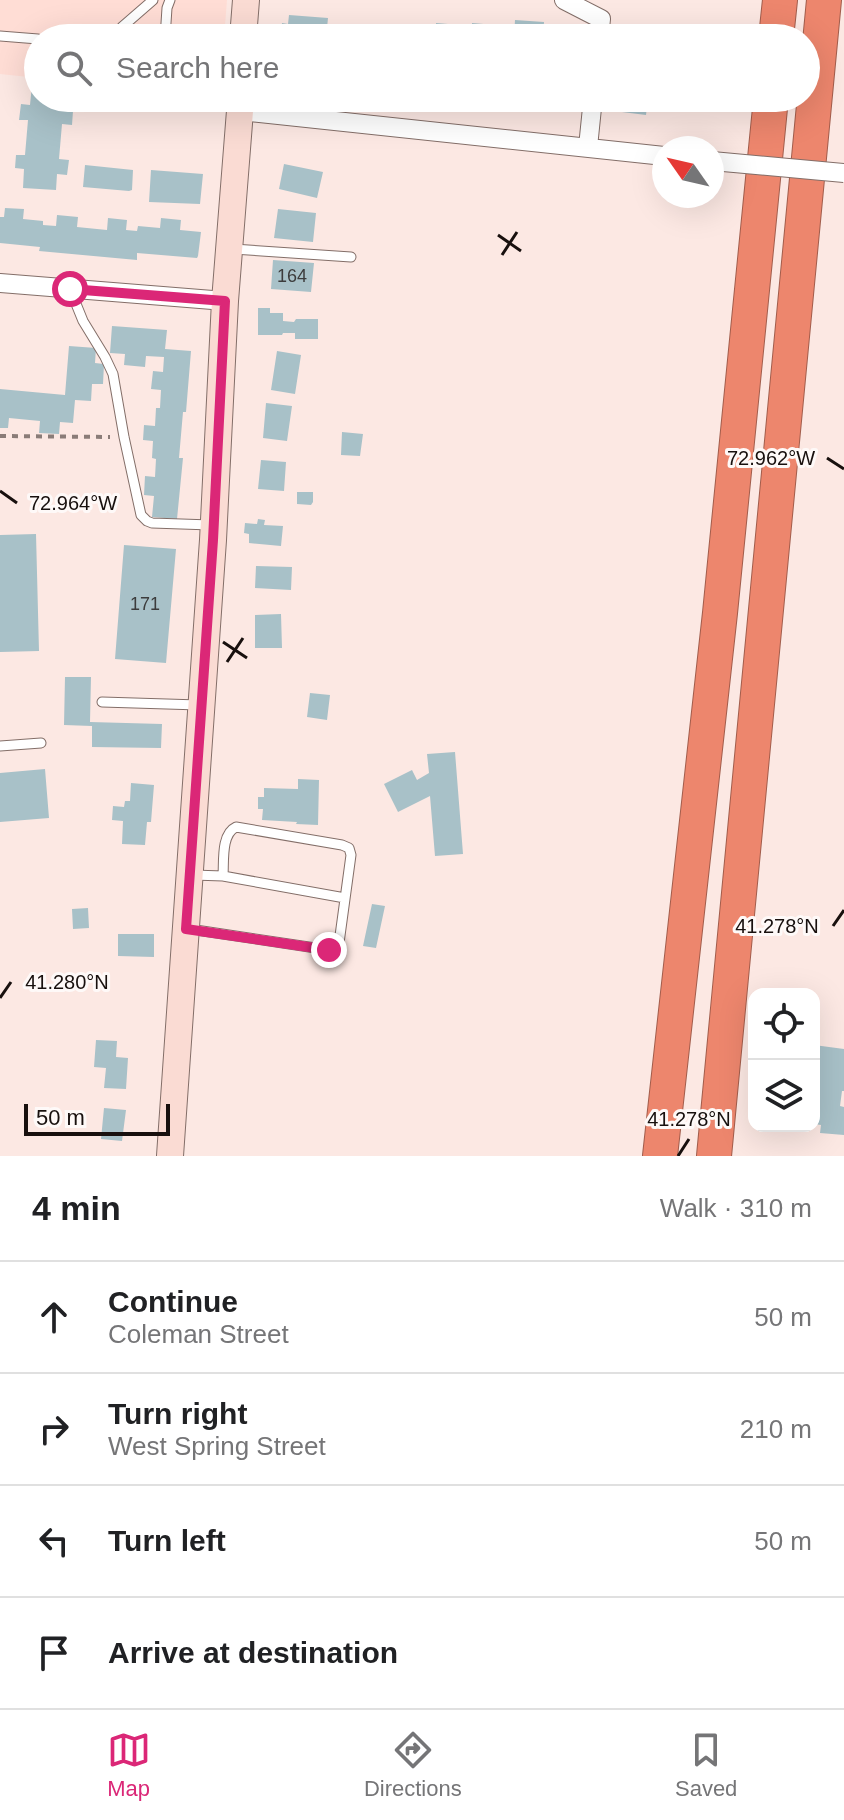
<!DOCTYPE html>
<html lang="en">
<head>
<meta charset="utf-8">
<style>
  :root { --surface:#fff; --page:#f6f6f6; --text:#202124; --muted:#757577; --line:#e0e0e0; --accent:#db2777 }
  body { margin:0; font-family:Arial,sans-serif; background:var(--page); color:var(--text) }
  .controls { position:absolute; right:24px; bottom:24px; display:grid; overflow:hidden; border-radius:16px; box-shadow:0 8px 32px #0002 }
  .controls button { width:72px; height:72px; display:grid; place-items:center; padding:0; border:0; border-bottom:2px solid var(--line); background:var(--surface); color:var(--text); font:40px sans-serif }
  .compass { position:absolute; left:652px; top:136px; width:72px; height:72px; border-radius:50%; background:var(--surface); box-shadow:0 8px 32px #0002; rotate:304deg }
  .scale { position:absolute; left:24px; bottom:20px; width:146px; box-sizing:border-box; padding-left:8px; border:4px solid #18100e; border-top:0; font-size:22px; line-height:28px; white-space:nowrap; color:#18100e; -webkit-text-stroke:6px #fef9f8; paint-order:stroke }
  .stop { position:absolute; width:24px; height:24px; margin:-18px; border:6px solid #db2777; border-radius:50%; background:#fff }
  .stop.end { background:#db2777; border-color:#fff; box-shadow:0 2px 8px #0008 }
  .list { margin:0; padding:0; list-style:none }
  h2 { display:flex; justify-content:space-between; align-items:center; height:104px; margin:0; padding:0 32px; font-size:34px }
  h2 small { font-size:26px; font-weight:400; color:var(--muted) }
  .list li { display:grid; grid-template-columns:52px 1fr auto; gap:24px; align-items:center; box-sizing:border-box; height:112px; padding:0 32px; border-top:2px solid var(--line) }
  .list b { display:block; font-size:30px; white-space:nowrap }
  .list p { margin:0; font-size:26px; white-space:nowrap; color:var(--muted) }
  .list em { font-size:26px; font-style:normal; color:var(--muted) }
  .icon { flex:none; width:44px; height:44px; fill:none; stroke:currentColor; stroke-width:2; stroke-linecap:round; stroke-linejoin:round }
  .map { position:relative; flex:none; width:844px; height:1156px; overflow:hidden }
  .search { position:absolute; background:var(--surface); box-shadow:0 8px 32px #0002; left:24px; right:24px; top:24px; height:88px; display:flex; align-items:center; gap:20px; box-sizing:border-box; padding:0 28px; border-radius:44px; color:var(--muted); font-size:30px }
  .sheet { height:552px; background:var(--surface) }
  nav { display:flex; justify-content:space-around; align-items:center; box-sizing:border-box; height:112px; border-top:2px solid var(--line); background:var(--surface); font-size:22px; color:var(--muted) }
  nav a { display:grid; justify-items:center; gap:4px }
  nav .on { color:var(--accent) }
  .map>svg:first-child { display:block }
  .built { fill:#ffddd5 }
  .building { fill:#a8c1c8 }
  .lines { fill:none; stroke-linecap:round; stroke-linejoin:round }
  .service-casing { stroke:#836e68; stroke-width:11 }
  .minor-casing { stroke:#836e68; stroke-width:20 }
  .secondary-casing { stroke:#836e68; stroke-width:28 }
  .motorway-casing { stroke:#a25d4c; stroke-width:36 }
  .path { stroke:#8a7c78; stroke-width:4; stroke-dasharray:6 6; stroke-linecap:butt }
  .service { stroke:#fff; stroke-width:9 }
  .minor { stroke:#fff; stroke-width:18 }
  .secondary { stroke:#fadbd3; stroke-width:26 }
  .motorway { stroke:#ed866d; stroke-width:34 }
  .minor-bridge-casing { stroke:#836e68; stroke-width:20; stroke-linecap:butt }
  .minor-bridge { stroke:#fff; stroke-width:18 }
  .route { stroke:#db2777; stroke-width:10 }
  .ticks { fill:none; stroke:#18100e; stroke-width:3 }
  .labels { text-anchor:middle; stroke-width:6; stroke-linejoin:round; paint-order:stroke }
  .number-label { font-size:18px; fill:#3c3c3c }
  .ticks-label { font-size:20px; text-anchor:middle; fill:#18100e; stroke:#fef9f8; stroke-width:6; stroke-linejoin:round; paint-order:stroke }
</style>
</head>
<body>
<div class="map">
<svg width="844" height="1156" viewBox="0 0 844 1156">
  <rect width="100%" height="100%" fill="#fce8e3"/>
  <path class="built" d="M0,0h227l-3,38h-186v40l-38,-4z"/>
  <path class="building" d="M289,15l39,3 -2,20h-39v-2l-6,-1 1,-12 6,1z
    M515,20l29,2 -1,16h-29z
    M436,23l24,2 -2,13h-23z
    M472,23l23,2 -1,13h-23z
    M350,25l31,1 -1,12h-31z
    M404,27l24,2 -1,9h-24z
    M32,85h6v13h26l-1,12 10,1 -1,14 -10,-1 -3,35 10,1 -2,15 -10,-1 -1,16 -33,-2 1,-19 -9,-1 1,-13h9l3,-35h-9l2,-16 9,1z
    M624,98h24l-2,17 -24,-3z
    M284,164l39,8 -6,26 -38,-9z
    M85,165l48,5 -1,20 -3,1 -46,-4z
    M151,170l52,4 -3,30 -51,-2z
    M5,208l19,1 -1,10 20,2v4l13,1 1,-11 21,2 -1,10 30,3 1,-12 19,2 -1,10 11,1 1,-5 22,2 1,-10 20,2 -1,10 21,2 -3,24 -1,2 -60,-5v7l-98,-9 1,-4 -40,-4v-26h4z
    M278,209l38,4 -3,29 -39,-4z
    M273,260l41,3 -3,29 -40,-3z
    M258,308h12v5h13v8l11,1 2,-3h22v20h-23v-6h-12l-1,2h-24z
    M112,326l55,4 -2,19 26,2 -5,61h-3l-4,46h4l-6,61 -25,-2 2,-21 -10,-1 1,-19 10,1 1,-18 -4,-1 1,-17 -10,-1 1,-15 11,1 1,-18h4l1,-18 -10,-1 2,-18 10,1 1,-15 -18,-1 -1,11 -21,-2 1,-11 -15,-1z
    M69,346l27,2 -1,15 9,1 -1,20h-11l-1,17 -16,-1 -2,23 -13,-1 -1,12 -20,-1 1,-12 -31,-3 -1,10h-8v-39l65,6z
    M277,351l24,4 -6,39 -24,-4z
    M266,403l26,3 -5,35 -24,-3z
    M342,432l21,2 -3,22 -19,-1z
    M261,460l25,2 -2,29 -26,-2z
    M297,492h16v10l-2,3 -14,-1z
    M258,519l7,1 -1,5 19,1 -2,20 -32,-3v-9l-5,-1 1,-10 12,1z
    M36,534l3,117 -39,1v-117z
    M124,545l52,4 -10,114 -51,-4z
    M256,566l36,1 -1,23 -36,-2z
    M281,614l1,34h-27v-33z
    M65,677h26l-1,45 72,2 -1,24 -69,-1v-21l-28,-1z
    M310,693l20,2 -3,25 -20,-3z
    M455,752l8,102 -28,2 -5,-60 -32,16 -14,-28 28,-14 5,10 12,-7 -2,-19z
    M45,769l4,49 -49,4v-49z
    M298,779l21,1 -1,45 -22,-1 1,-2 -35,-2 1,-11h-5v-12h6v-9l34,1z
    M131,783l23,2 -3,37h-4l-2,23 -23,-1 1,-23 -11,-1 1,-14 11,1 1,-6h5z
    M372,904l13,2 -9,42 -13,-2z
    M88,908l1,20 -16,1 -1,-20z
    M118,934h36v23l-36,-1z
    M96,1040l21,1 -1,16 12,1 -2,31 -22,-1 2,-20 -12,-1z
    M814,1045l30,4v42h-2l-2,15 4,1v28l-24,-2 1,-8 -7,-1z
    M104,1108l22,2 -4,31 -21,-2z"/>
  <g class="lines">
    <g class="service-casing">
      <path id="service" d="M0,36l38,3
        M112,38l10,-11 31,-27
        M165,38l2,-30 3,-8
        M233,249l118,8
        M70,289l13,32 22,36 8,17 11,63 17,78 6,6 5,2 59,2
        M102,702l97,3
        M0,746l41,-3
        M223,876l122,22
        M189,929l140,21 5,-1 5,-6 12,-88 -2,-7 -7,-3 -106,-18c-15,7 -12,34 -13,49l-30,-1"/>
    </g>
    <g class="minor-casing">
      <path id="minor" d="M564,0l37,19 -2,19
        M241,111l423,45
        M588,147l5,-49
        M0,283l225,18"/>
    </g>
    <g class="secondary-casing">
      <path id="secondary" d="M243,38l3,-38
        M170,1156l43,-616 12,-239 16,-203"/>
    </g>
    <g class="motorway-casing">
      <path id="motorway" d="M776,38l4,-38
        M660,1156l60,-543 51,-515
        M714,1156l110,-1156"/>
    </g>
    <path class="path" d="M0,436l110,1"/>
    <use href="#service" class="service"/>
    <use href="#minor" class="minor"/>
    <use href="#secondary" class="secondary"/>
    <use href="#motorway" class="motorway"/>
    <g class="minor-bridge-casing">
      <path id="minor-bridge" d="M712,161l132,12"/>
    </g>
    <use href="#minor-bridge" class="minor-bridge"/>
  </g>
  <g class="lines">
    <path class="route" d="M70,289l155,12 -12,239 -27,389 143,21"/>
  </g>
  <path class="ticks" d="M498,235l23,16M502,255l15,-23M827,458l17,11M0,491l17,12M223,642l24,16M227,662l16,-24M833,926l11,-16M0,998l11,-16M678,1156l11,-17"/>
  <g class="labels">
    <g class="number-label">
      <text x="292" y="282">164</text>
      <text x="145" y="610">171</text>
    </g>
  </g>
  <g class="ticks-label">
    <text x="771" y="465">72.962°W</text>
    <text x="73" y="510">72.964°W</text>
    <text x="777" y="933">41.278°N</text>
    <text x="67" y="989">41.280°N</text>
    <text x="689" y="1126">41.278°N</text>
  </g>
</svg>
<div class="controls">
<button><svg class="icon" aria-label="locate" viewBox="0 0 24 24"><circle cx="12" cy="12" r="6"/><path d="M12 2v4M12 18v4M2 12h4M18 12h4"/></svg></button>
<button><svg class="icon" aria-label="layers" viewBox="0 0 24 24"><path d="M12 4l9 5-9 5-9-5zM3 14l9 5 9-5"/></svg></button>
</div>
<svg class="compass" viewBox="-18 -18 36 36"><path d="M0-13l5 13h-10z" fill="#e53935"/><path d="M0 13l5-13h-10z" fill="#757577"/></svg>
<div class="scale">50 m</div>
<div class="stop" style="left:70px;top:289px"></div>
<div class="stop end" style="left:329px;top:950px"></div>
<div class="search"><svg class="icon" aria-label="search" viewBox="0 0 24 24"><circle cx="10" cy="10" r="6"/><path d="M15 15l6 6"/></svg>Search here</div>
</div>
<section class="sheet">
<h2>4 min<small>Walk · 310 m</small></h2>
<ul class="list">
<li><svg class="icon" aria-label="ahead" viewBox="0 0 24 24"><path d="M12 20V5M6 11l6-6 6 6"/></svg><div><b>Continue</b><p>Coleman Street</p></div><em>50 m</em></li>
<li><svg class="icon" aria-label="right" viewBox="0 0 24 24"><path d="M7 20v-9h11M14 6l5 5-5 5"/></svg><div><b>Turn right</b><p>West Spring Street</p></div><em>210 m</em></li>
<li><svg class="icon" aria-label="left" viewBox="0 0 24 24"><path d="M17 20v-9H6M10 6l-5 5 5 5"/></svg><div><b>Turn left</b></div><em>50 m</em></li>
<li><svg class="icon" aria-label="arrive" viewBox="0 0 24 24"><path d="M6 21V4h12l-3 4 3 4H6"/></svg><div><b>Arrive at destination</b></div></li>
</ul>
</section>
<nav>
<a class="on"><svg class="icon" aria-label="map" viewBox="0 0 24 24"><path d="M3 6l6-2 6 2 6-2v14l-6 2-6-2-6 2zM9 4v14M15 6v14"/></svg>Map</a>
<a><svg class="icon" aria-label="directions" viewBox="0 0 24 24"><path d="M12 3l9 9-9 9-9-9zM9 14v-3h6M13 9l2 2-2 2"/></svg>Directions</a>
<a><svg class="icon" aria-label="saved" viewBox="0 0 24 24"><path d="M7 4h10v16l-5-4-5 4z"/></svg>Saved</a>
</nav>
</body>
</html>
